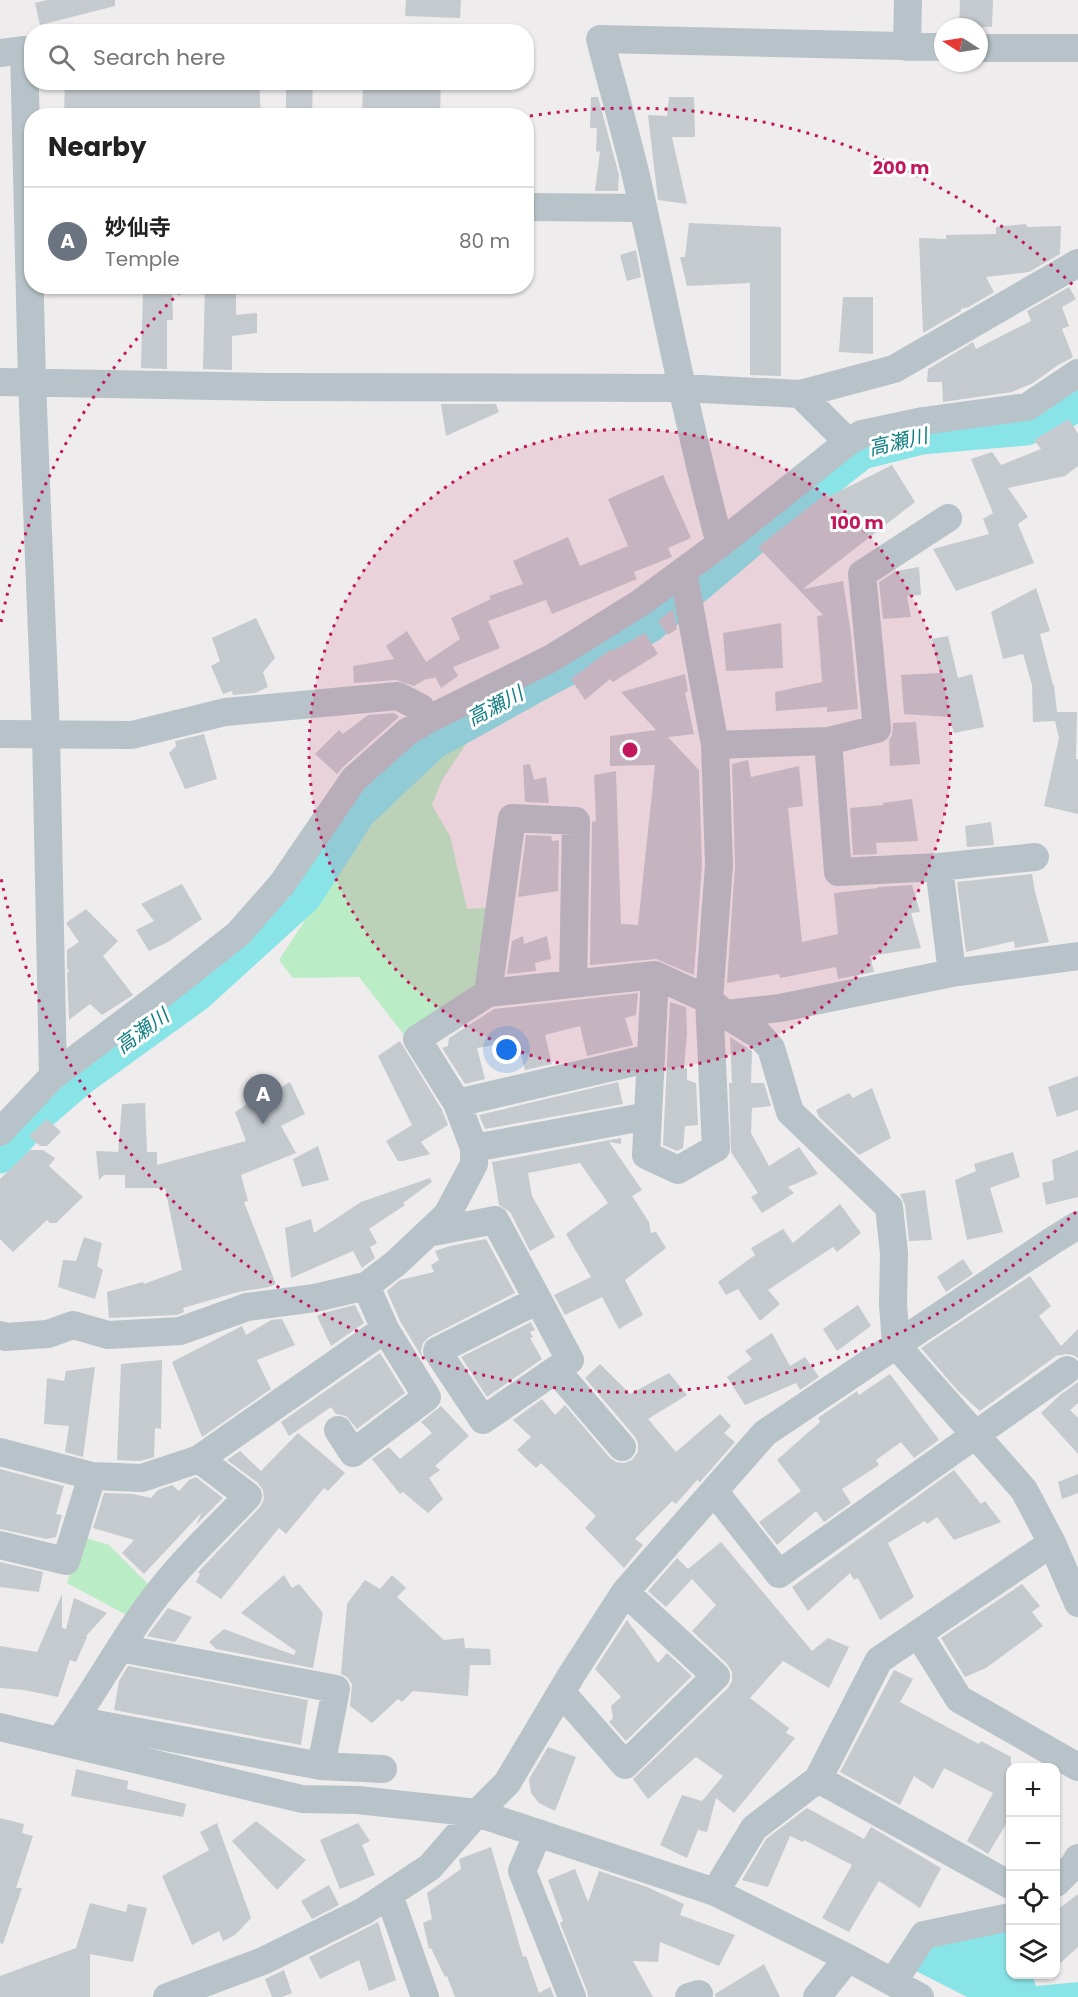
<!DOCTYPE html>
<html lang="en">
<head>
<meta charset="utf-8">
<style>
  :root { --surface:#fff; --page:#f2f2f2; --text:#222; --muted:#767676; --line:#e0e0e0; --accent:#208ed4 }
  body { margin:0; font-family:Poppins,"Noto Sans JP",sans-serif; background:var(--page); color:var(--text) }
  .controls { position:absolute; right:18px; bottom:18px; display:grid; overflow:hidden; border-radius:12px; box-shadow:0 2px 4px #0004 }
  .controls button { width:54px; height:54px; display:grid; place-items:center; padding:0; border:0; border-bottom:2px solid var(--line); background:var(--surface); color:var(--text); font:30px sans-serif }
  .compass { position:absolute; left:934px; top:18px; width:54px; height:54px; border-radius:50%; background:var(--surface); box-shadow:0 2px 4px #0004; rotate:282deg }
  .you { position:absolute; left:507px; top:1050px; width:21px; height:21px; margin:-15px; border:4px solid #fff; border-radius:50%; background:#1a73e8; box-shadow:0 0 0 9px #1a73e833 }
  .badge { display:grid; place-items:center; width:39px; height:39px; border-radius:50%; background:var(--accent); color:#fff; font-size:20px; font-weight:700 }
  .pin { position:absolute; translate:-50% -50px; filter:drop-shadow(0 2px 3px #0008) }
  .pin::after { content:''; position:absolute; top:32px; width:21px; height:18px; background:inherit; clip-path:polygon(0 0,100% 0,50% 100%) }
  .list { margin:0; padding:0; list-style:none }
  h2 { display:flex; justify-content:space-between; align-items:center; height:78px; margin:0; padding:0 24px; font-size:26px }
  h2 small { font-size:20px; font-weight:400; color:var(--muted) }
  .list li { display:grid; grid-template-columns:39px 1fr auto; gap:18px; align-items:center; box-sizing:border-box; height:108px; padding:0 24px; border-top:2px solid var(--line) }
  .list b { display:block; font-size:22px; white-space:nowrap }
  .list p { margin:0; font-size:20px; white-space:nowrap; color:var(--muted) }
  .list em { font-size:20px; font-style:normal; color:var(--muted) }
  .icon { flex:none; width:33px; height:33px; fill:none; stroke:currentColor; stroke-width:2; stroke-linecap:round; stroke-linejoin:round }
  .map { position:relative; flex:none; width:1078px; height:1997px; overflow:hidden }
  .search { position:absolute; background:var(--surface); box-shadow:0 2px 4px #0004; left:24px; top:24px; width:510px; height:66px; display:flex; align-items:center; gap:15px; box-sizing:border-box; padding:0 21px; border-radius:24px; color:var(--muted); font-size:22px }
  .panel { position:absolute; background:var(--surface); box-shadow:0 2px 4px #0004; left:24px; top:108px; width:510px; height:186px; border-radius:24px }
  .map>svg:first-child { display:block }
  .green { fill:#baecc5 }
  .water { fill:#89e4e7 }
  .lines { fill:none; stroke-linecap:round; stroke-linejoin:round }
  .river { stroke:#89e4e7; stroke-width:39 }
  .building { fill:#c5cacf }
  .minor { stroke:#b7c3c8; stroke-width:28 }
  .ring { fill:none; stroke:#c2185b; stroke-width:3; stroke-dasharray:3 6 }
  .labels { text-anchor:middle; stroke-width:6; stroke-linejoin:round; paint-order:stroke }
  .water-label { font-size:20px; font-style:italic; fill:#117e82; stroke:#fff }
  .centre { fill:#c2185b; stroke:#fff; stroke-width:3 }
  .ring-label { font-size:18px; text-anchor:middle; font-weight:bold; fill:#c2185b; stroke:#fff; stroke-width:6; stroke-linejoin:round; paint-order:stroke }
</style>
</head>
<body>
<div class="map">
<svg width="1078" height="1997" viewBox="0 0 1078 1997">
  <rect width="100%" height="100%" fill="#eeecec"/>
  <path class="green" d="M456,729l12,12 -26,39 -10,25 18,31 17,73 25,-2 -13,83 -74,46 -46,-59 -66,1 -14,-18 38,-58 -9,-8 53,-82 72,-68z
    M83,1537l26,8 42,42 -19,31 -65,-35z"/>
  <path class="water" d="M1010,1929v45l22,1 4,11 42,-4v15h-111l-53,-27 14,-24z"/>
  <g class="lines">
    <path class="river" d="M0,1154l37,-41 43,-37 115,-83 108,-98 54,-84 74,-70 108,-60 109,-57 109,-92 104,-82 60,-15 105,-9 30,-11 22,-15"/>
  </g>
  <path class="building" d="M47,0h68v6l-75,19 -5,-22z
    M406,0h55l-1,18 -55,-2z
    M960,0h33l-1,27h-33z
    M65,82h194l2,34h-197z
    M286,82h27l-1,34h-26z
    M363,82h78l-1,34h-78z
    M591,97h7l21,78 -1,16h-23l5,-39 -4,-1 1,-23h-7z
    M669,97h25l1,40h-23l15,67 -29,-4 -10,-85 19,1z
    M689,223l92,4v149l-31,-1v-92l-63,3 -7,-29h5z
    M1026,224l1,3 34,-1 -1,28 -31,18 -43,5 8,15 -25,15 -8,2v2l-38,22 -4,-95 27,1v-4l50,-1v-7z
    M636,250l5,27 -14,4 -7,-26z
    M205,286h31v29l21,-2v20l-25,3v34l-29,-1z
    M1069,287l7,12 -14,8 7,19 -7,3 11,28 -15,8 -25,18 -21,9 -69,10 -1,-20h-15l1,-13 45,-27 3,7 55,-28 -4,-10z
    M172,288l1,32h-6v49l-26,-1 2,-78z
    M843,297h30v57l-34,-2z
    M441,404h55l3,8 -53,24z
    M1069,419l9,15v32l-13,10 -57,12 20,29 -10,7 16,39 -78,28 -23,-42 56,-15 -6,-15 10,-6 -22,-54 21,-7 9,13 40,-16 -7,-9z
    M892,465l23,37 -112,87 40,-8 8,53 7,75 -31,3v-5l-51,4 -1,-19 47,-10 -5,-66 6,-1 -65,-68 69,-54 3,3z
    M663,475l28,63 -23,10 4,9 -38,15 3,7 -85,35 -6,-14 -58,21 12,27 -47,19 5,9 -17,12 -7,-13 1,3 -9,1 -12,7 -18,-6 -42,3 -1,-17 41,-7 -8,-13 21,-15 19,31 34,-23 -9,-21 40,-19 -2,-3 34,-12 -10,-23 55,-24 12,29 48,-20 -20,-47z
    M919,567l2,28 -14,1 4,21 -28,2 -4,-37 17,-11z
    M1036,588l14,43 -10,3 13,51h1l3,27h20l-1,47h2v55l-34,-8 15,-68 -4,-17 -22,1 -1,-37 -9,-31 -20,5 -12,-47z
    M673,609l4,20 -9,6 -10,-14z
    M256,618l19,40 -12,14 5,15 -13,6 -22,2 -1,-4 -9,3 -12,-28 9,-5 -8,-23z
    M781,623l2,45 -57,3 -3,-38z
    M645,633l13,21 -45,28 -3,-3 -25,21 -14,-21 40,-30 1,2z
    M948,636l10,42 14,-4 12,53 -30,6 -5,-16 -45,-3 -3,-39 39,-2 -8,-34z
    M685,674l3,17 -3,2 9,41 -26,3 31,33 3,95 -8,110 -38,-16 -66,6 2,-143 4,-1 -2,-46 22,-4 5,153 17,1 17,-160 -45,1v-30l46,-6 -35,-38z
    M394,713l5,4 -56,50 -6,7 -22,-20 24,-24 4,4 25,-19z
    M916,722l4,42 -30,2 -1,-26 3,-5 1,-12z
    M204,734l13,45 -32,10 -16,-36 7,-7 -1,-5z
    M748,760l3,17 48,-11 4,40 -15,2 14,134 36,-8 -4,-41 44,-5v-1l34,-2 8,27 -9,1 10,35 -51,8 4,16 -36,7 -2,-12 -56,11 -1,-4 -52,9 8,-117 -3,-102z
    M530,764l4,16 12,-3 3,26 -24,-1 -2,-37z
    M912,799l6,42 -42,2 1,11 -24,1 -3,-47 33,-3v-2z
    M991,822l3,23 -27,2 -2,-21z
    M526,835l25,1 1,5 7,-1 -1,51 -40,6z
    M1032,874l3,18 14,50 -34,6 -1,-7 -48,11 -9,-70z
    M182,884l20,35 -34,23 -19,9 -13,-21 18,-9 -13,-17z
    M86,909l32,32 -15,15 30,39 -31,20 -12,-11 -21,16 -2,-47 2,-2 -2,-3v-18l12,-8 -13,-19z
    M523,936l1,8 23,-8 4,23 -16,4 1,8 -29,3 5,-33z
    M638,993l-2,22 -11,3 8,27 -46,11 -7,-30 -35,9 7,29 -27,6 -8,-29 -40,7 8,31 -20,5 -23,-36 6,-2 1,-8 45,-29z
    M670,1002l16,5 1,26 -3,36 3,-1v12l9,3 2,42 -13,1 -2,22 -6,3 -14,-6z
    M730,1037l22,14 -1,32h13l7,23 -19,2 -1,25 18,33 30,-19 19,27 -30,13 6,6 -32,20 -11,-16 7,-4 -27,-41 -2,-69h3z
    M400,1041l42,69 6,15 -27,17 9,12 -27,7h-5l-12,-20 26,-16 -34,-69z
    M1078,1076v34l-21,7 -9,-30z
    M290,1082l15,32 -24,12 15,27 -55,22 7,26 -4,1 32,82 -7,3 -31,5 -55,16 1,4 -7,3 -68,3 -2,-26 36,-10 1,2 38,-14 -17,-82h-40v-13h-21l-5,5 -3,-29 22,1 4,-48 23,-1 2,49h10v13l89,-24 -11,-29 15,-10 1,3z
    M618,1082l5,22 -138,25 -6,-14z
    M872,1088l19,50 -32,17 -40,-38 -3,-7 33,-17 4,5z
    M47,1119l14,13 -14,14h-7l-11,-10z
    M621,1138v6l-12,-2 33,48 -10,6 17,26 2,11 5,-1 10,16 -41,32 18,35 -24,14 -17,-32 -37,18 -11,-20 37,-18 -25,-43 42,-31 -28,-40 -52,10 4,23 23,41 -25,14 -20,-39 -11,-7 -7,-43z
    M318,1146l11,34 -27,7 -9,-28z
    M30,1150h13l12,8 -6,8 34,31 -27,26h-6l-3,-3 -34,32 -13,-13v-60z
    M1078,1150v47l-32,8 -4,-22 12,-3 -2,-20z
    M1013,1152l7,25 -30,11 13,44 -36,8 -12,-60 21,-9 -2,-7z
    M430,1178l2,4 -29,21 2,2 -36,24 8,14 -7,4 5,11 -13,10 -9,-17 -62,27 -6,-50 26,-9 3,14 47,-31z
    M925,1190l7,50 -23,1 -4,-36 -5,-11z
    M840,1204l21,29 -24,19 -4,-5 -65,43 12,14 -20,17 -22,-32 -12,6 -8,-13 37,-27 -4,-7 32,-19 10,14z
    M84,1237l18,6 -5,23 6,4 -8,29 -37,-12 5,-27 13,1z
    M486,1239l29,54 -86,44 -6,6 -2,8 2,8 -23,-38 -13,-30 13,-11 34,-8 -3,-7 8,-5 -4,-9 15,-5z
    M963,1259l10,15 -27,18 -9,-15z
    M1030,1276l21,30 -12,10 22,30 17,-17v29l-5,-3 -7,-1 -10,2 -76,55 -22,-20 -37,-43z
    M355,1305l9,18 -33,23 -14,-30 6,-3z
    M858,1305l13,21 -34,25 -14,-22z
    M282,1319l13,26 -38,15 14,29 -69,48 -30,-75 70,-36 4,9 25,-15z
    M531,1322l4,8 -5,2 3,5 -3,1 12,21 -55,38 -26,-40z
    M772,1333l18,33 15,-9 14,20 -19,13 -4,-7 -51,22 -18,-28 25,-18 -7,-8z
    M380,1353l25,40 -48,36 -11,-13 -10,-2 -5,-7 -42,29 -8,-14z
    M162,1360l-1,69 -6,-1 -1,29 -14,4 -23,-1 4,-96z
    M600,1364l30,30 39,-21 18,22 -39,24 28,33 44,-38 11,12 -7,7 11,9 -35,40 -3,-2 -21,24 -4,-3 -37,38 8,6 -19,23 -39,-40 11,-12 -55,-53 -5,5 -19,-18 14,-13 -18,-17 29,-21 13,16 10,-10 45,53 6,4 8,1 8,-3 6,-8v-9l-3,-6 -50,-59z
    M95,1367l-12,90 -18,-5 4,-26 -25,-2 3,-46 17,3 2,-10z
    M890,1374l49,66 -25,18 -13,-16 -25,18 3,5 -37,24 9,14 -27,19 -8,-11 -39,34 -18,-23 42,-31 -24,-31 43,-38 -2,-4 39,-27 2,4z
    M1078,1382v21l-8,7 8,8v36l-37,-41 19,-18z
    M441,1406l28,30 -34,30 5,4 -11,8 14,21 -15,14 -25,-21 -3,2 -28,-35 17,-12 11,12 32,-26 -11,-11z
    M298,1433l47,40 -17,18 -4,-3 -38,46 -7,-6 -58,71 -25,-17 4,-8 -2,-2 62,-65 4,-8 -1,-9 -5,-7 -31,-23 13,-9 21,20z
    M0,1469l64,17 -8,28 6,1 -6,22 -10,2 -46,-10z
    M954,1470l27,34 4,-3 16,21 -47,18 -17,-23 -10,7 -2,-3 -37,22 26,54 -34,23 -22,-42 -4,2 -4,-7 -42,38 -16,-24z
    M1078,1474v19l-16,6 -4,-17z
    M196,1477l27,21 -27,27 6,-13 -58,62 -22,-21 12,-13 -41,-12 11,-35 29,1 18,4 7,-8 14,-5 7,6 10,-11z
    M721,1542l91,109 16,-13 21,9 -20,41 -46,-27 -33,37 39,30 -3,5 9,5 -61,75 -18,-15 -9,34 -9,-2 -11,28 -27,-13 22,-50 20,6 21,-25 -27,-19 -48,42 -15,-20 95,-91 4,-7v-9l-5,-8 -35,-33 24,-26 -24,-26 -26,28 -18,-16 29,-33 11,11z
    M0,1562l43,10 -4,20 -39,-5z
    M284,1575l8,13 7,-4 24,29 -10,55 -97,-19 -7,-7 15,-13 70,26 2,-4 -55,-38z
    M392,1575l14,13 -9,9 47,43 20,-2 1,10 25,1 1,16h-21l-2,31 -55,-5 -11,11 -4,-3 -26,24 -22,-17 2,-22 -5,-7 -6,-3 6,-70 18,-24 15,9z
    M1022,1584l18,22 -8,6 11,14 -57,42 -21,9 -24,-39z
    M62,1594v34l4,1 8,-31 33,15 -21,23 1,1 -11,25 -6,-2 -12,37 -34,-7 -24,-2v-42l37,6z
    M168,1608l24,9 -17,25 -28,-6z
    M627,1620l31,43 9,-10 25,23 -66,65 -17,-19 4,-4 -2,-12 10,-9 -26,-28z
    M128,1666l180,34 -7,45 -187,-35 5,-29z
    M894,1670l19,9 -13,23 79,42 2,-3 30,16v59l-23,38 -21,-13 26,-48 -49,-25 -11,21 -19,-13 -14,29 -60,-33z
    M548,1747l28,10 -21,54 -16,-8 -8,-10 -2,-14z
    M76,1769l52,12 -1,8 59,15 -3,13 -112,-21z
    M807,1808l57,31 7,-12 70,41 -21,40 -41,-27 -30,51 -27,-14 30,-53 -48,-25 -1,2 -13,-6 -22,51 -26,-7 24,-41z
    M0,1818l24,6 -2,9 11,3 -17,52h6l-19,56 -3,-1z
    M256,1821l50,39 -29,30 -45,-49z
    M217,1823l34,95 -16,17 -12,6 -4,-10 -27,14 -30,-69 47,-26 -9,-18z
    M358,1823l12,18 -8,4 13,30 -35,14 -20,-49z
    M491,1847l32,110 3,-1 13,37 11,-6 4,10h-99l-8,-21 -2,1 -14,-29 -2,1 -6,-26 9,-4 -5,-26 34,-24 -2,-10z
    M575,1869l13,33 11,-31 48,16 37,17 -4,11 55,20 -16,31 -59,-24 -2,20 -25,-1 20,36h-65l-1,-6 -27,-68 3,-2 -15,-41z
    M329,1885l10,20 -27,14 -11,-18z
    M1078,1894v53l-22,20v-56z
    M90,1903l36,9 2,-8 19,4 -14,54 -43,-8v43h-90v-21l76,-28z
    M378,1922l18,58 -27,11 -10,-31 -39,19 -11,-22z
    M764,1964l16,33h-65v-3z
    M284,1970l8,23 -10,4h-10l-7,-18z"/>
  <g class="lines">
    <path class="minor" d="M907,47l1,-47
      M979,48h99
      M0,53l24,-3 8,332 14,352 7,342
      M526,207l117,1
      M0,382l265,5 416,1 119,6 94,-25 184,-106
      M800,394l48,48
      M720,544c-33,-122 -56,-246 -84,-368 -11,-46 -24,-91 -36,-137l343,8
      M0,734l132,1 93,-23 173,-16 23,12 6,12
      M828,741l10,131 101,-5 96,-10
      M715,745l113,-4 49,-12 -15,-155 86,-56
      M939,867l13,106
      M655,975l-9,180 32,15 38,-22 -7,-148 10,-135 -4,-120 -32,-174
      M488,993l24,-175 64,3 -3,163
      M725,1014l55,-6 172,-35 126,-17
      M457,1103l194,-45
      M0,1132l53,-56 109,-82 76,-60 44,-50 72,-105 53,-47 20,-12 125,-62 88,-55 80,-59 128,-102 14,-8 61,-13 104,-14 51,-34
      M474,1148l174,-32
      M1078,1225l-26,16 -156,104 128,145 28,53 26,60
      M428,1233l67,-13 43,80 -101,51 46,69 87,-60 -32,-60
      M0,1335l5,2 43,-3 25,-9 35,10 72,-4 67,-24 68,-9 51,-12
      M556,1370l66,77
      M338,1430l15,23 74,-56 -42,-68
      M0,1452l92,24 50,2 57,-19
      M714,1491l65,83 288,-204
      M0,1545l66,16 26,-85
      M919,1635l40,64 119,68
      M120,1648l216,41 -15,77
      M561,1692l64,73 91,-89 -91,-84
      M75,1720l246,46 62,3
      M0,1727l302,72 56,1 119,13 238,79 133,66 72,39
      M60,1740c36,-49 64,-105 103,-153 25,-32 57,-61 85,-91l-49,-37 186,-130 -19,-43 30,-23 51,-48 27,-51v-16l-17,-45 -40,-64 71,-46 167,-18 54,25 16,14 34,21 12,13 19,64 99,95 5,46 -1,51 3,41 -131,88 -140,159 -53,82 -65,109 -30,30 -47,54 -66,44 -101,50 -96,36
      M818,1779l192,106
      M538,1833l-16,38 50,126
      M1056,1883l18,-18 4,-7
      M715,1892l39,-64 64,-49 61,-119 173,-117
      M389,1895l36,102
      M893,1982l31,-47 86,-18
      M689,1997l10,-3
      M817,1997l31,-39"/>
  </g>
  <circle cx="630" cy="750" r="321" fill="#c2185b" fill-opacity=".12"/>
  <g class="ring">
    <circle cx="630" cy="750" r="321"/>
    <path d="M1076 1212A642 642 0 0 1 1 878M1 622A642 642 0 0 1 184 288M530 116A642 642 0 0 1 1076 288"/>
  </g>
  <g class="labels">
    <g class="water-label">
      <text transform="translate(898 442) rotate(-13)" y="7">高瀬川</text>
      <text transform="translate(495 706) rotate(-28)" y="7">高瀬川</text>
      <text transform="translate(142 1031) rotate(-36)" y="7">高瀬川</text>
    </g>
  </g>
  <circle cx="630" cy="750" r="9" class="centre"/>
  <g class="ring-label">
    <text x="901" y="174">200 m</text>
    <text x="857" y="529">100 m</text>
  </g>
</svg>
<div class="controls">
<button>+</button>
<button>−</button>
<button><svg class="icon" aria-label="locate" viewBox="0 0 24 24"><circle cx="12" cy="12" r="6"/><path d="M12 2v4M12 18v4M2 12h4M18 12h4"/></svg></button>
<button><svg class="icon" aria-label="layers" viewBox="0 0 24 24"><path d="M12 4l9 5-9 5-9-5zM3 14l9 5 9-5"/></svg></button>
</div>
<svg class="compass" viewBox="-18 -18 36 36"><path d="M0-13l5 13h-10z" fill="#e53935"/><path d="M0 13l5-13h-10z" fill="#767676"/></svg>
<div class="you"></div>
<div class="pin badge" style="left:263px;top:1124px;background:#6b7280">A</div>
<div class="search"><svg class="icon" aria-label="search" viewBox="0 0 24 24"><circle cx="10" cy="10" r="6"/><path d="M15 15l6 6"/></svg>Search here</div>
<section class="panel">
<h2>Nearby<small></small></h2>
<ul class="list">
<li><span class="badge" style="background:#6b7280">A</span><div><b>妙仙寺</b><p>Temple</p></div><em>80 m</em></li>
</ul>
</section>
</div>
</body>
</html>
